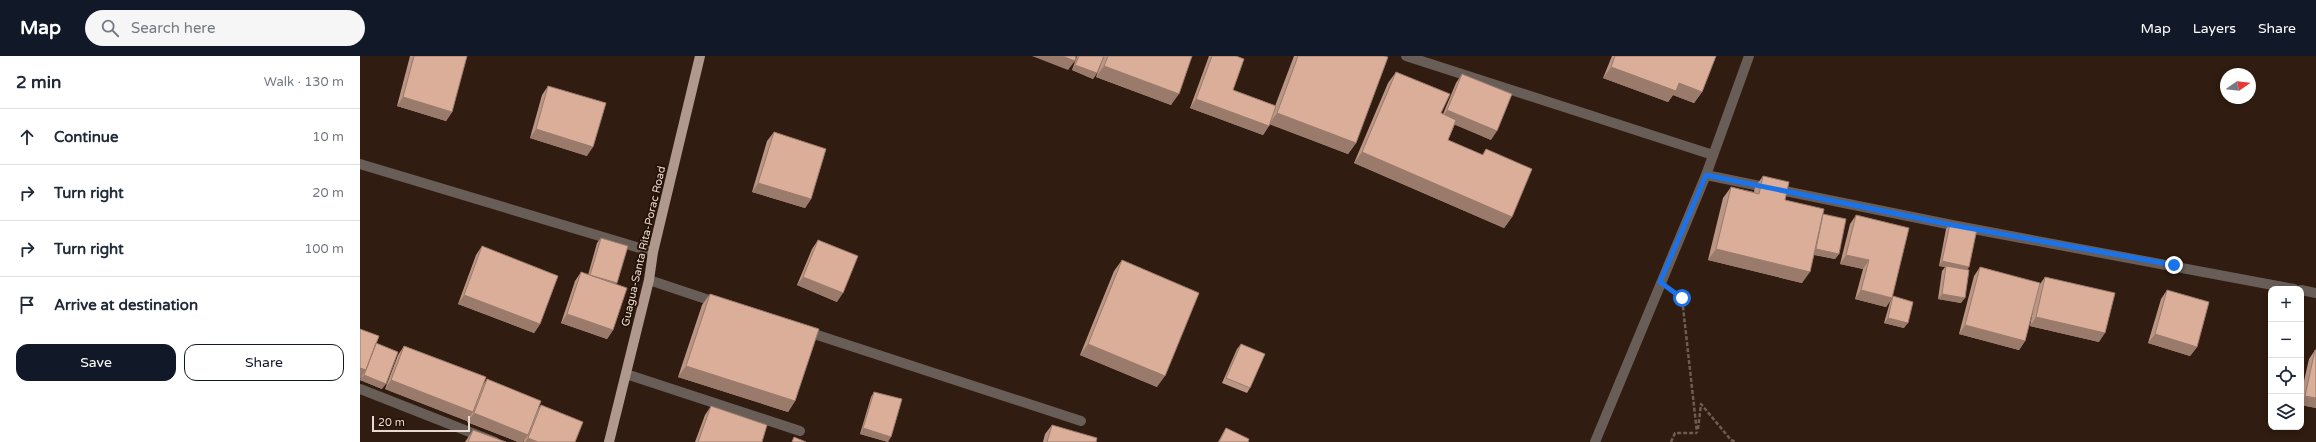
<!DOCTYPE html>
<html lang="en">
<head>
<meta charset="utf-8">
<style>
  :root { --surface:#fff; --page:#f6f6f7; --text:#1f2937; --muted:#747a83; --line:#e0e1e3; --accent:#111827 }
  body { margin:0; font-family:"Varela Round",sans-serif; background:var(--page); color:var(--text) }
  .controls { position:absolute; right:12px; bottom:12px; display:grid; overflow:hidden; border-radius:8px; box-shadow:0 2px 6px #0003 }
  .controls button { width:36px; height:36px; display:grid; place-items:center; padding:0; border:0; border-bottom:1px solid var(--line); background:var(--surface); color:var(--text); font:20px sans-serif }
  .compass { position:absolute; left:1860px; top:12px; width:36px; height:36px; border-radius:50%; background:var(--surface); box-shadow:0 2px 6px #0003; rotate:76deg }
  .scale { position:absolute; left:12px; bottom:10px; width:98px; box-sizing:border-box; padding-left:4px; border:2px solid #e8dad2; border-top:0; font-size:11px; line-height:14px; white-space:nowrap; color:#e8dad2; -webkit-text-stroke:3px #261207; paint-order:stroke }
  .stop { position:absolute; width:12px; height:12px; margin:-9px; border:3px solid #1a73e8; border-radius:50%; background:#fff }
  .stop.end { background:#1a73e8; border-color:#fff; box-shadow:0 1px 4px #0008 }
  .list { margin:0; padding:0; list-style:none }
  h2 { display:flex; justify-content:space-between; align-items:center; height:52px; margin:0; padding:0 16px; font-size:17px }
  h2 small { font-size:13px; font-weight:400; color:var(--muted) }
  .list li { display:grid; grid-template-columns:26px 1fr auto; gap:12px; align-items:center; box-sizing:border-box; height:56px; padding:0 16px; border-top:1px solid var(--line) }
  .list b { display:block; font-size:15px; white-space:nowrap }
  .list em { font-size:13px; font-style:normal; color:var(--muted) }
  .actions { display:flex; gap:8px; padding:12px 16px }
  .actions a { flex:1; padding:9px 0; border:1px solid var(--accent); border-radius:12px; text-align:center; font-size:14px; color:var(--accent) }
  .actions .main { background:var(--accent); color:#fff }
  .icon { flex:none; width:22px; height:22px; fill:none; stroke:currentColor; stroke-width:2; stroke-linecap:round; stroke-linejoin:round }
  .map { position:relative; flex:none; width:1956px; height:386px; overflow:hidden }
  header { display:flex; align-items:center; gap:24px; box-sizing:border-box; height:56px; padding:0 20px; background:var(--accent); color:#fff }
  header strong { font-size:19px }
  nav { display:flex; gap:22px; margin-inline-start:auto; font-size:14px }
  .search { width:280px; height:36px; background:var(--page); display:flex; align-items:center; gap:10px; box-sizing:border-box; padding:0 14px; border-radius:22px; color:var(--muted); font-size:15px }
  main { display:flex }
  aside { flex:1; background:var(--surface) }
  .map>svg:first-child { display:block }
  .lines { fill:none; stroke-linecap:round; stroke-linejoin:round }
  .path { stroke:#6f5d53; stroke-width:2.5; stroke-dasharray:4 2; stroke-linecap:butt }
  .minor { stroke:#685d57; stroke-width:10 }
  .major { stroke:#af988d; stroke-width:10 }
  .wall { fill:#bc9684 }
  .shaded-wall { fill:#997a6b }
  .building { fill:#dbae99; stroke:#997a6b }
  .route { stroke:#1a73e8; stroke-width:5 }
  .labels { text-anchor:middle; stroke-width:4; stroke-linejoin:round; paint-order:stroke }
  .street-label { font-size:11px; fill:#e8dad2; stroke:#261207 }
</style>
</head>
<body>
<header>
<strong>Map</strong>
<div class="search"><svg class="icon" aria-label="search" viewBox="0 0 24 24"><circle cx="10" cy="10" r="6"/><path d="M15 15l6 6"/></svg>Search here</div>
<nav><a>Map</a><a>Layers</a><a>Share</a></nav>
</header>
<main>
<aside>
<h2>2 min<small>Walk · 130 m</small></h2>
<ul class="list">
<li><svg class="icon" aria-label="ahead" viewBox="0 0 24 24"><path d="M12 20V5M6 11l6-6 6 6"/></svg><div><b>Continue</b></div><em>10 m</em></li>
<li><svg class="icon" aria-label="right" viewBox="0 0 24 24"><path d="M7 20v-9h11M14 6l5 5-5 5"/></svg><div><b>Turn right</b></div><em>20 m</em></li>
<li><svg class="icon" aria-label="right" viewBox="0 0 24 24"><path d="M7 20v-9h11M14 6l5 5-5 5"/></svg><div><b>Turn right</b></div><em>100 m</em></li>
<li><svg class="icon" aria-label="arrive" viewBox="0 0 24 24"><path d="M6 21V4h12l-3 4 3 4H6"/></svg><div><b>Arrive at destination</b></div></li>
</ul>
<div class="actions"><a class="main">Save</a><a>Share</a></div>
</aside>
<div class="map">
<svg width="1956" height="386" viewBox="0 0 1956 386">
  <rect width="100%" height="100%" fill="#301c10"/>
  <g class="lines">
    <path class="path" d="M1319,240l3,2 15,135
      M1338,373l3,-25 30,36 5,2
      M1311,386l4,-9h22"/>
    <path class="minor" d="M1046,0l307,99
      M0,108l293,88
      M1346,119l246,50 342,64
      M289,224l69,23
      M1941,234l15,3
      M445,275l276,90
      M266,318l174,57
      M0,333l135,53
      M1235,386l111,-267 43,-119"/>
    <path class="major" d="M249,386l40,-162 4,-28 47,-196"/>
  </g>
  <path class="wall" d="M50,0h56l-14,56 -6,9 -49,-15z
    M717,0h27l-7,17 -4,6 -21,-9z
    M744,0h88l-21,49 -75,-28z
    M849,0h27l-3,34 42,16 19,-50h90l-28,87 -8,11 -78,-30 -7,11 -73,-27z
    M1252,0h104l-14,36 -8,11 -21,-8 -5,7 -65,-24z
    M1036,16l45,41 2,1 13,-31 6,-9 29,66 -36,-16 -7,16 34,15 4,-6 26,68 -8,11 -150,-65 34,-80z
    M188,30l39,70 -57,-18 12,-43z
    M414,76l37,67 -6,9 -53,-16 15,-51z
    M1403,120l22,24 38,14 16,40 -4,5 -21,-4 -12,28 -94,-23 15,-62 8,-11 23,5 1,-5z
    M1496,159l36,83 -6,9 -31,-8 8,-30 -23,-5 10,-40z
    M1590,168l17,46 -6,33 -23,-4 4,-28 3,-4 -6,-1 7,-37z
    M241,182l15,46 -3,46 -6,9 -46,-16 14,-42 6,-9 7,3 9,-32z
    M458,184l19,62 -40,-17 15,-36z
    M122,190l58,78 -6,9 -76,-29 18,-49z
    M762,204l35,127 -77,-32 34,-84z
    M1620,211l60,17 5,-7 54,65 -69,-16 4,-21 -9,36 -6,9 -60,-16 15,-58z
    M1807,234l30,57 -7,9 -42,-13 13,-44z
    M350,238l85,107 -7,11 -110,-35 24,-72z
    M1533,240l11,32 -20,-5 6,-21z
    M16,287l6,46 -22,-9 2,-4 -2,3z
    M881,288l9,44 -3,5 -25,-10 15,-34z
    M44,290l79,39 4,-6 50,31 4,-5 34,37h-51v-2l-1,2h-5l-51,-20 2,-5 -2,4 -82,-32 13,-34z
    M1955,294h1v58l-15,-3v-11l8,-35z
    M514,336l14,50 -28,-8 11,-37z
    M351,350l51,36h-67l10,-27z
    M692,369l44,17h-53l2,-8z
    M866,372l22,14h-30l5,-9z
    M113,374l33,12h-41z"/>
  <path class="shaded-wall" d="M672,0h30l13,5 -7,9z
    M715,9l22,8 -4,6 -21,-9z
    M744,10l75,28 -8,11 -75,-28z
    M1251,11l68,16 23,9 -8,11 -21,-8 -5,7 -65,-24z
    M43,41l49,15 -6,9 -49,-15z
    M836,43l73,27 -6,9 -73,-27z
    M1087,54l50,21 -6,9 -50,-21z
    M917,57l79,30 -8,11 -79,-30z
    M176,73l57,18 -6,9 -57,-18z
    M1002,96l150,65 -8,11 -150,-65z
    M398,127l53,16 -6,9 -53,-16z
    M1356,193l94,23 -8,11 -94,-23z
    M1456,193l23,5 -4,5 -23,-5z
    M1486,199l23,5 -6,9 -23,-5z
    M1582,205l27,6 -3,5 -20,-6 -1,1 -6,-1z
    M230,219l27,8 -3,5z
    M443,221l40,16 -6,9 -40,-17z
    M1501,234l31,8 -6,9 -31,-8z
    M1582,238l23,4 -4,5 -23,-4z
    M104,239l76,29 -6,9 -76,-29z
    M207,258l46,16 -6,9 -46,-16z
    M1676,261l69,16 -6,9 -69,-16z
    M1528,262l20,5 -4,5 -20,-5z
    M1605,269l60,16 -6,9 -60,-16z
    M1795,278l42,13 -7,9 -42,-13z
    M728,288l77,32 -8,11 -77,-32z
    M326,310l109,35 -7,11 -110,-35z
    M0,312l6,2 -6,9z
    M4,319l22,9 -4,5 -22,-9z
    M31,324l82,32 -6,9 -82,-32z
    M1945,340l11,2v10l-15,-3v-4z
    M114,357l54,22 -5,7h-5l-51,-20z
    M503,372l28,9 -3,5 -28,-8z
    M168,382l10,4h-13z"/>
  <path class="building" d="M54,0h53l-15,56 -49,-15z
    M702,0h14l-1,5z
    M719,0h25l-7,17 -22,-8z
    M748,0h84l-13,38 -75,-28z
    M852,0h24l8,3 -11,31 43,16 -7,20 -73,-27z
    M938,0h86l4,1 -32,86 -79,-30z
    M1255,0h101l-14,36 -23,-9 -3,8 -65,-24z
    M1036,16l54,22 -9,19 15,7 -8,20 35,15 3,-6 46,20 -20,48 -150,-65z
    M1102,18l50,20 -15,37 -50,-21z
    M188,30l58,17 -13,44 -57,-18z
    M414,76l52,17 -15,50 -53,-16z
    M1403,120l26,6 -4,18 39,9 -14,63 -94,-23 15,-62 28,7z
    M1463,158l23,5 -7,35 -23,-5z
    M1496,159l53,13 -17,70 -31,-8 8,-30 -23,-5z
    M1590,168l27,5 -8,38 -27,-6z
    M241,182l27,8 -11,37 -27,-8z
    M458,184l40,16 -15,37 -40,-16z
    M122,190l76,30 -18,48 -76,-29z
    M762,204l77,33 -34,83 -77,-32z
    M1586,210l23,4 -4,28 -23,-4z
    M1620,211l60,16 -15,58 -60,-16z
    M221,216l46,16 -14,42 -46,-16z
    M1685,221l70,16 -10,40 -69,-16z
    M1807,234l42,12 -12,45 -42,-13z
    M350,238l109,35 -24,72 -109,-35z
    M1533,240l20,6 -5,21 -20,-5z
    M0,273l19,7 -13,34 -6,-2z
    M16,287l22,9 -12,32 -22,-9z
    M881,288l24,10 -15,34 -24,-10z
    M44,290l82,31 -13,35 -82,-32z
    M1955,294h1v48l-11,-2z
    M127,323l54,22 -13,34 -54,-22z
    M514,336l28,7 -11,38 -28,-9z
    M181,349l42,17 -8,20h-37l-10,-4z
    M351,350l56,19 -5,17h-64z
    M692,369l45,13 -1,4h-49z
    M866,372l23,11 -1,3h-29z
    M113,374l33,12h-38z
    M434,381l12,5h-14z"/>
  <g class="lines">
    <path class="route" d="M1322,242l-22,-16 46,-107 246,50 222,40"/>
  </g>
  <g class="labels">
    <g class="street-label">
      <text transform="translate(283 190) rotate(-77)" y="4">Guagua-Santa Rita-Porac Road</text>
    </g>
  </g>
</svg>
<div class="controls">
<button>+</button>
<button>−</button>
<button><svg class="icon" aria-label="locate" viewBox="0 0 24 24"><circle cx="12" cy="12" r="6"/><path d="M12 2v4M12 18v4M2 12h4M18 12h4"/></svg></button>
<button><svg class="icon" aria-label="layers" viewBox="0 0 24 24"><path d="M12 4l9 5-9 5-9-5zM3 14l9 5 9-5"/></svg></button>
</div>
<svg class="compass" viewBox="-18 -18 36 36"><path d="M0-13l5 13h-10z" fill="#e53935"/><path d="M0 13l5-13h-10z" fill="#747a83"/></svg>
<div class="scale">20 m</div>
<div class="stop" style="left:1322px;top:242px"></div>
<div class="stop end" style="left:1814px;top:209px"></div>
</div>
</main>
</body>
</html>
